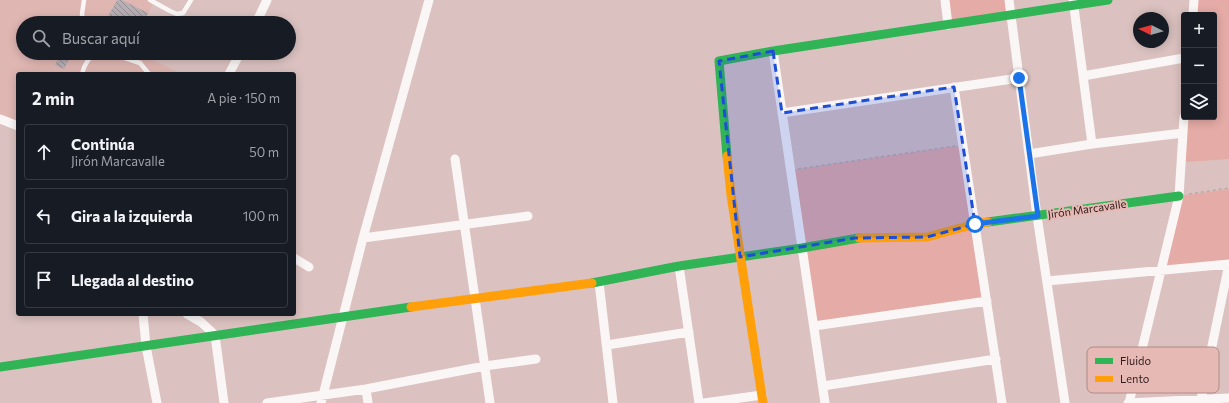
<!DOCTYPE html>
<html lang="es">
<head>
<meta charset="utf-8">
<style>
  :root { --surface:#171b24; --page:#242831; --text:#f1f3f6; --muted:#9ea1a6; --line:#363941 }
  body { margin:0; font-family:Commissioner,sans-serif; background:var(--page); color:var(--text) }
  .controls { position:absolute; right:12px; top:12px; display:grid; overflow:hidden; border-radius:4px; box-shadow:0 2px 10px #0003 }
  .controls button { width:36px; height:36px; display:grid; place-items:center; padding:0; border:0; border-bottom:1px solid var(--line); background:var(--surface); color:var(--text); font:20px sans-serif }
  .compass { position:absolute; left:1133px; top:12px; width:36px; height:36px; border-radius:50%; background:var(--surface); box-shadow:0 2px 10px #0003; rotate:275deg }
  .stop { position:absolute; width:12px; height:12px; margin:-9px; border:3px solid #1a73e8; border-radius:50%; background:#fff }
  .stop.end { background:#1a73e8; border-color:#fff; box-shadow:0 1px 4px #0008 }
  .list { margin:0; padding:0; list-style:none }
  h2 { display:flex; justify-content:space-between; align-items:center; height:52px; margin:0; padding:0 16px; font-size:17px }
  h2 small { font-size:13px; font-weight:400; color:var(--muted) }
  .list li { display:grid; grid-template-columns:26px 1fr auto; gap:12px; align-items:center; box-sizing:border-box; height:56px; margin:0 8px 8px; padding:0 8px; border:1px solid var(--line); border-radius:4px }
  .list b { display:block; font-size:15px; white-space:nowrap }
  .list p { margin:0; font-size:13px; white-space:nowrap; color:var(--muted) }
  .list em { font-size:13px; font-style:normal; color:var(--muted) }
  .icon { flex:none; width:22px; height:22px; fill:none; stroke:currentColor; stroke-width:2; stroke-linecap:round; stroke-linejoin:round }
  .map { position:relative; flex:none; width:1229px; height:403px; overflow:hidden }
  .search { position:absolute; background:var(--surface); box-shadow:0 2px 10px #0003; left:16px; top:16px; width:280px; height:44px; display:flex; align-items:center; gap:10px; box-sizing:border-box; padding:0 14px; border-radius:22px; color:var(--muted); font-size:15px }
  .panel { position:absolute; background:var(--surface); box-shadow:0 2px 10px #0003; left:16px; top:72px; width:280px; height:244px; border-radius:4px }
  .map>svg:first-child { display:block }
  .built { fill:#dfb6b2 }
  .green { fill:#e5aba6 }
  .building { fill:url(#building-back-hatch) }
  .lines { fill:none; stroke-linecap:round; stroke-linejoin:round }
  .path { stroke:#b5adad; stroke-width:1.5; stroke-dasharray:3 3; stroke-linecap:butt }
  .lane { stroke:#faf6f6; stroke-width:4.5 }
  .street { stroke:#faf6f6; stroke-width:9 }
  .fast { stroke:#30b455; stroke-width:9 }
  .slow { stroke:#ff9f0a; stroke-width:9 }
  .route { stroke:#1a73e8; stroke-width:5 }
  .marked { fill:#1d4ed8; fill-opacity:0.2; stroke:#1d4ed8; stroke-width:3; stroke-dasharray:8 5; stroke-linejoin:round }
  .labels { text-anchor:middle; stroke-width:4; stroke-linejoin:round; paint-order:stroke }
  .street-label { font-size:11px; fill:#2d1c1b; stroke:#e7b9b4 }
  .key { fill:#e7b9b4; stroke:#af8a86; stroke-width:1 }
  .key-label { font-size:11px; fill:#2d1c1b }
</style>
</head>
<body>
<div class="map">
<svg width="1229" height="403" viewBox="0 0 1229 403">
  <defs>
    <pattern id="building-back-hatch" width="6" height="6" patternUnits="userSpaceOnUse"><rect width="6" height="6" fill="#b7afb4"/><path d="M-1 5l2 2M0 0l6 6M5-1l2 2" fill="none" stroke="#958e92"/></pattern>
  </defs>
  <rect width="100%" height="100%" fill="#dbc2c0"/>
  <path class="built" d="M0,0h155l-12,23h-120v30h116l42,21h-163v47l-18,-7z"/>
  <path class="green" d="M945,0h64l3,16 -64,9z
    M1196,0h33v159l-43,3v-45h28v-102h-19z
    M963,145l24,156 -173,25 -23,-156z
    M1229,189v74l-67,7 18,-74z"/>
  <path class="building" d="M117,0h5l26,13 -5,10h-27l-9,-5z
    M61,53h11l-8,16 -9,-4z"/>
  <g class="lines">
    <path class="path" d="M798,169l157,-23
      M1189,194l40,-6"/>
    <path class="lane" d="M150,0l20,11 7,3 6,-1 8,-13
      M83,23l-1,-9 2,-14
      M110,53l30,10 9,11
      M82,74c2,-9 8,-20 17,-21"/>
    <path class="street" d="M945,0l3,25
      M1009,0l28,216 28,187
      M1073,0l19,144
      M1193,15l1,-15
      M256,23l11,-23
      M773,51l52,352
      M229,74l11,-21
      M1083,76l101,-18
      M954,87l48,316
      M782,113l237,-35
      M0,119l18,7
      M1029,154l63,-10 91,-11
      M455,159l35,244
      M363,238l165,-22
      M294,258l15,9
      M679,266l20,137
      M1047,281l182,-17
      M599,282l14,121
      M143,314l3,32 11,57
      M187,314l14,8 14,13 9,68
      M814,326l173,-25
      M607,345l82,-13
      M823,386l173,-27
      M366,389l2,14
      M1201,399l28,-135
      M267,403l99,-14 119,-23 51,-7
      M321,403l42,-165 66,-238
      M704,403l58,-8
      M1128,403l101,-5
      M1129,403l50,-207 5,-79"/>
    <path class="fast" d="M727,156l-8,-95 54,-10 335,-51
      M988,222l191,-26
      M592,283l87,-17 123,-18 57,-10
      M0,367l411,-60"/>
    <path class="slow" d="M727,156l4,39 32,208
      M859,238l68,-1 48,-13 13,-2
      M411,307l181,-24"/>
  </g>
  <g class="lines">
    <path class="route" d="M975,224l63,-8 -19,-138"/>
  </g>
  <path class="marked" d="M773,51l9,62 172,-26 21,137 -48,13 -72,1 -115,19 -21,-196z"/>
  <g class="labels">
    <g class="street-label">
      <text transform="translate(1087 209) rotate(-8)" y="4">Jirón Marcavalle</text>
    </g>
  </g>
  <rect x="1087" y="347" width="132" height="46" rx="6" class="key"/>
  <rect x="1095" y="358" width="18" height="6" fill="#30b455"/>
  <rect x="1095" y="376" width="18" height="6" fill="#ff9f0a"/>
  <g class="key-label">
    <text x="1120" y="365">Fluido</text>
    <text x="1120" y="383">Lento</text>
  </g>
</svg>
<div class="controls">
<button>+</button>
<button>−</button>
<button><svg class="icon" aria-label="layers" viewBox="0 0 24 24"><path d="M12 4l9 5-9 5-9-5zM3 14l9 5 9-5"/></svg></button>
</div>
<svg class="compass" viewBox="-18 -18 36 36"><path d="M0-13l5 13h-10z" fill="#e53935"/><path d="M0 13l5-13h-10z" fill="#9ea1a6"/></svg>
<div class="stop" style="left:975px;top:224px"></div>
<div class="stop end" style="left:1019px;top:78px"></div>
<div class="search"><svg class="icon" aria-label="search" viewBox="0 0 24 24"><circle cx="10" cy="10" r="6"/><path d="M15 15l6 6"/></svg>Buscar aquí</div>
<section class="panel">
<h2>2 min<small>A pie · 150 m</small></h2>
<ul class="list">
<li><svg class="icon" aria-label="ahead" viewBox="0 0 24 24"><path d="M12 20V5M6 11l6-6 6 6"/></svg><div><b>Continúa</b><p>Jirón Marcavalle</p></div><em>50 m</em></li>
<li><svg class="icon" aria-label="left" viewBox="0 0 24 24"><path d="M17 20v-9H6M10 6l-5 5 5 5"/></svg><div><b>Gira a la izquierda</b></div><em>100 m</em></li>
<li><svg class="icon" aria-label="arrive" viewBox="0 0 24 24"><path d="M6 21V4h12l-3 4 3 4H6"/></svg><div><b>Llegada al destino</b></div></li>
</ul>
</section>
</div>
</body>
</html>
